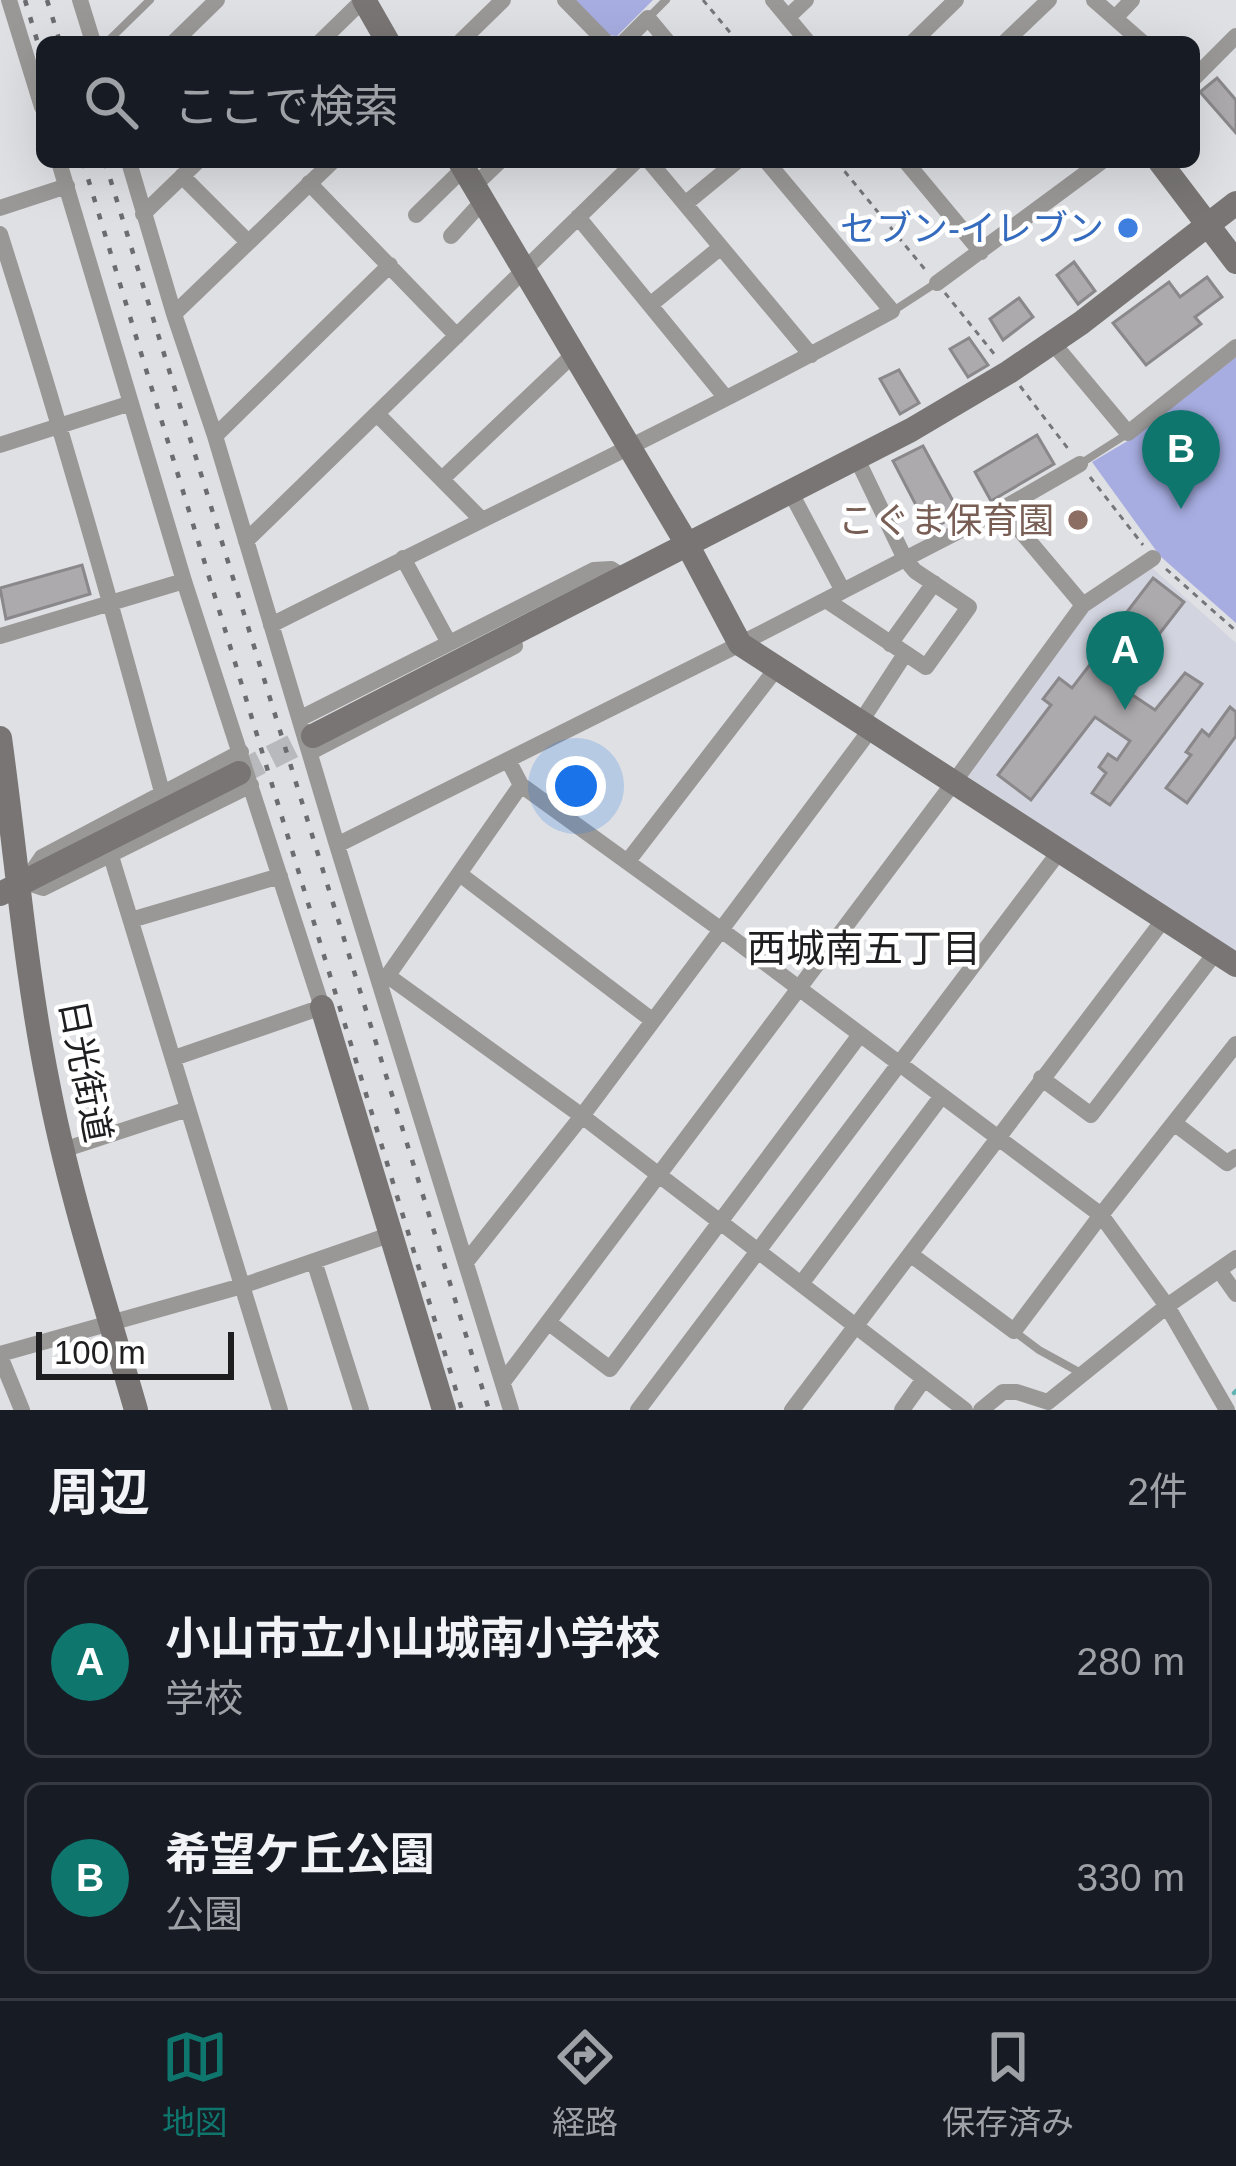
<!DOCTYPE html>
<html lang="ja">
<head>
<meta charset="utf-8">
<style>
  :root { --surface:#171b24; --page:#20242c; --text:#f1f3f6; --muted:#9ea1a6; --line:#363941; --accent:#0f766e }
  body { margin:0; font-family:Helvetica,"Noto Sans JP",sans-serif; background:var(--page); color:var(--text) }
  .scale { position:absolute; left:36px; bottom:30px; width:198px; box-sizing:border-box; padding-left:12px; border:6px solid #1e1e20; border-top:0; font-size:33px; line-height:42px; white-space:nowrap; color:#1e1e20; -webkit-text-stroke:9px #fff; paint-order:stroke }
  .you { position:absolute; left:576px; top:786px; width:42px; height:42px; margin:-30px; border:9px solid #fff; border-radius:50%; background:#1a73e8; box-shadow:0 0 0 18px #1a73e833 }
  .badge { display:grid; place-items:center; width:78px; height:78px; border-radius:50%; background:var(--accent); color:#fff; font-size:39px; font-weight:700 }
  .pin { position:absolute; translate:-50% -99px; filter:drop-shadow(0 3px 6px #0008) }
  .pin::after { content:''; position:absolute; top:63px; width:42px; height:36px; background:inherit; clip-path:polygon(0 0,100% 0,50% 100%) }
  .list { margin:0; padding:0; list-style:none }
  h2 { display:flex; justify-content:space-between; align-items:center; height:156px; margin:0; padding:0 48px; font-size:51px }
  h2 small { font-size:39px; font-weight:400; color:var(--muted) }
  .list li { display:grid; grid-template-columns:78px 1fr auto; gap:36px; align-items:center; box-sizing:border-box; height:192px; margin:0 24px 24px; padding:0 24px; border:3px solid var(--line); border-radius:18px }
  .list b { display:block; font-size:45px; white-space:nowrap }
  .list p { margin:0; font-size:39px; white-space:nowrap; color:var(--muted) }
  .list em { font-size:39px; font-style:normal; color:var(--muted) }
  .icon { flex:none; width:66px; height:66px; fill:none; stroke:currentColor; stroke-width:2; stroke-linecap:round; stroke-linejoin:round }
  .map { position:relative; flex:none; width:1236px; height:1410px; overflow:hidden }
  .search { position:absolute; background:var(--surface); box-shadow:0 12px 48px #0002; left:36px; right:36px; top:36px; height:132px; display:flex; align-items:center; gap:30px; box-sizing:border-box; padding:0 42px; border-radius:18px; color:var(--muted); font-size:45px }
  .sheet { height:588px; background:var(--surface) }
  nav { display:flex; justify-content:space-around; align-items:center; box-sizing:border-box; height:168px; border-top:3px solid var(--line); background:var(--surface); font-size:33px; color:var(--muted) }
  nav a { display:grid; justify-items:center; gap:6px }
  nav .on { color:var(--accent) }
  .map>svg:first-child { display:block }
  .built { fill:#d2d4df }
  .green { fill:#a7ade1 }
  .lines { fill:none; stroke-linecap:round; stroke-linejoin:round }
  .stream { stroke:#60b2b3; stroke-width:4.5 }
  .building { fill:#adaaae; stroke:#8a888b; stroke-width:3 }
  .secondary-tunnel { stroke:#b8b9bd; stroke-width:24; stroke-dasharray:24 12; stroke-linecap:butt }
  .path { stroke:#757678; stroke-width:3; stroke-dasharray:6 6; stroke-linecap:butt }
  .lane { stroke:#9a9897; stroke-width:8 }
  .street { stroke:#9a9897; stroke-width:16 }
  .secondary { stroke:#787574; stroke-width:24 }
  .rail { stroke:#6c6c6f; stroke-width:4.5; stroke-dasharray:6 12; stroke-linecap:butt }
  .shop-dot { fill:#3f7fe0; stroke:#fff; stroke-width:4.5 }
  .education-dot { fill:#8d6e63; stroke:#fff; stroke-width:4.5 }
  .labels { text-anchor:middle; stroke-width:9; stroke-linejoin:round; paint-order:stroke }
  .shop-label { font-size:36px; fill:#366cbe; stroke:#fff; text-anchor:end }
  .education-label { font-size:36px; fill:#785e54; stroke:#fff; text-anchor:end }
  .street-label { font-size:36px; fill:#1e1e20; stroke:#fff }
  .neighbourhood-label { font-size:39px; fill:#1e1e20; stroke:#fff }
</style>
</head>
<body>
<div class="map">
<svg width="1236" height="1410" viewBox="0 0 1236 1410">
  <rect width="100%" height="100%" fill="#dfe0e4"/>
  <path class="built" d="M1150,566l86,77v310l-269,-177 117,-166z"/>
  <path class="green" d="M573,0h80l-36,36 -11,-1z
    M1236,357v266l-76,-67 -68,-94 39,-23z"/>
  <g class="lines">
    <path class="stream" d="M1234,1393l2,-2"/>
  </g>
  <path class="building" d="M1217,78l19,22v33l-36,-41z
    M1074,262l21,29 -17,13 -21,-29z
    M1207,277l15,20 -27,20 6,7 -55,41 -33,-42 56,-41 11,15z
    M1019,298l14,19 -30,23 -13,-21z
    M969,338l19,27 -20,12 -18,-28z
    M899,370l20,33 -19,11 -20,-35z
    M1037,435l17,29 -63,37 -16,-29z
    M923,446l37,68 -31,16 -36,-69z
    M82,565l8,29 -84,25 -6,-31z
    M1153,578l31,24 -65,84 36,24 30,-37 17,11 -92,121 -18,-12 14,-20 -7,-6 9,-13 9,6 13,-19 -35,-24 -64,83 -33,-25 53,-70 -8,-6 16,-21 13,10 23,-30 10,7 27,-35 -12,-9z
    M1230,707l6,5v24l-49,67 -21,-15 25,-33 -5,-3 16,-22 7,6z"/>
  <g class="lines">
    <path class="secondary-tunnel" d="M239,773l74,-37"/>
    <path class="path" d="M703,0l35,42
      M837,162l90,110
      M945,293l50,62
      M1020,386l49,64
      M1090,477l53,68
      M1166,569l70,62"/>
    <path class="lane" d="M649,17l17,-17
      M107,42l43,-42
      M893,311l43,-28
      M1080,464l47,-30
      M1015,1332l24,18 40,22"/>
    <path class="street" d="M9,0l33,107
      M80,0l13,42
      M565,0l41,42
      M773,0l35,42
      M1094,0l48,42
      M788,17l18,-17
      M1115,18l17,-18
      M174,42l43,-42
      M320,42l43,-42
      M460,42l43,-42
      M624,42l24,-24 20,24
      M913,42l43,-42
      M1005,42l44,-42
      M1194,78l42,-42
      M59,162l125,419 138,426 -148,51
      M129,162l45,152 41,122 122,409 403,-201 262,-135 78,-45
      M650,162l161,193
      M906,162l75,90
      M182,176l66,66
      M309,183l148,153
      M474,186l25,-24
      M685,204l51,-42
      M0,208l67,-22
      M143,214l54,-52
      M416,215l48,-47
      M578,217l148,181
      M0,234c59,185 112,371 162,558
      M451,236l32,-35
      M937,283l164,-121
      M650,305l71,-58
      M174,314l158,-152
      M1052,342l76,91 108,-86
      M377,414l104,105
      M215,436l175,-171
      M0,445l131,-42
      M442,479l133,-126
      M791,493l52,98
      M1002,509l81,96
      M246,541l389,-379
      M403,558l46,85
      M826,600l100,67 43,-60 -54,-36 -10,-12 -48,-100
      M271,625c207,-104 416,-203 621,-314l-125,-149
      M0,636l184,-55
      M890,644l44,-61
      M301,718l293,-148 17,-1 12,8v5
      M860,723l45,-69
      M241,752l-199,105 -17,25 18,6 208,-103
      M311,752l204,-106
      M509,762l12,23 199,144 381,286 66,91 60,104
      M337,845l174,565
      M111,856l169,554
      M628,861l148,-192
      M461,875l191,145
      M131,920l149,-44
      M388,976l194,140 383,294
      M384,981l137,-196
      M1041,1078l50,37 125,-163
      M1174,1123l53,40 9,-6
      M63,1150l125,-41
      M910,1254l104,77 87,-116 135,-171
      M314,1261l47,149
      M466,1262l116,-146 289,-387
      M1219,1270l17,24
      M801,1284l140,-187
      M548,1322l62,47 249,-333
      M0,1354l242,-68 150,-52
      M0,1356l22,54
      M503,1382l451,-600 129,-177 70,-47
      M638,1410l421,-558
      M792,1410l372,-491
      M902,1410l22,-31
      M981,1410l22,-18h14l31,10 119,-96 69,-48"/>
    <path class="secondary" d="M364,0l24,42
      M460,162l227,382 53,100 496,321
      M1160,162l76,100
      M313,736l598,-306 98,-58 72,-49 155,-120
      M0,738c16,115 25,231 48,345 21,110 57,219 88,327
      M0,894l239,-121
      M322,1007l122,403"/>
    <path class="rail" d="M25,0l17,57
      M47,0l13,42
      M83,162l379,1248
      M105,162l384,1248"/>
  </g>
  <circle class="shop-dot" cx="1128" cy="228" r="12"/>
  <circle class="education-dot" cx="1078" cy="520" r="12"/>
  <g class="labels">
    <g class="shop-label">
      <text x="1104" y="241">セブン-イレブン</text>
    </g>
    <g class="education-label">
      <text x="1054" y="533">こぐま保育園</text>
    </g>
    <g class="street-label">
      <text transform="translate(86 1071) rotate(79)" y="13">日光街道</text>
    </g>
    <g class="neighbourhood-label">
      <text x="864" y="962">西城南五丁目</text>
    </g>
  </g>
</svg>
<div class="scale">100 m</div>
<div class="you"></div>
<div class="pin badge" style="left:1125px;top:710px">A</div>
<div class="pin badge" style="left:1181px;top:509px">B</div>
<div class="search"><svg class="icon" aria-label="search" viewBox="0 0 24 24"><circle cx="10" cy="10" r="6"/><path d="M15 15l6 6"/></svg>ここで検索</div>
</div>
<section class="sheet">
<h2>周辺<small>2件</small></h2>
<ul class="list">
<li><span class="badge">A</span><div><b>小山市立小山城南小学校</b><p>学校</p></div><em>280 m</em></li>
<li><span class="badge">B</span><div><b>希望ケ丘公園</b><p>公園</p></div><em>330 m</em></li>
</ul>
</section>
<nav>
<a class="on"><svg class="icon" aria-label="map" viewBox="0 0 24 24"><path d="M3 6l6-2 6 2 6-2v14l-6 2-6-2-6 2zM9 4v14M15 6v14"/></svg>地図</a>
<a><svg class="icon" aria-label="directions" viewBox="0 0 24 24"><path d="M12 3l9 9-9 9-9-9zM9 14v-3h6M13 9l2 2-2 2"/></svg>経路</a>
<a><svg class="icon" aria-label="saved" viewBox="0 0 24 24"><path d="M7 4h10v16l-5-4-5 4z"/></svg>保存済み</a>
</nav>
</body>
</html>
